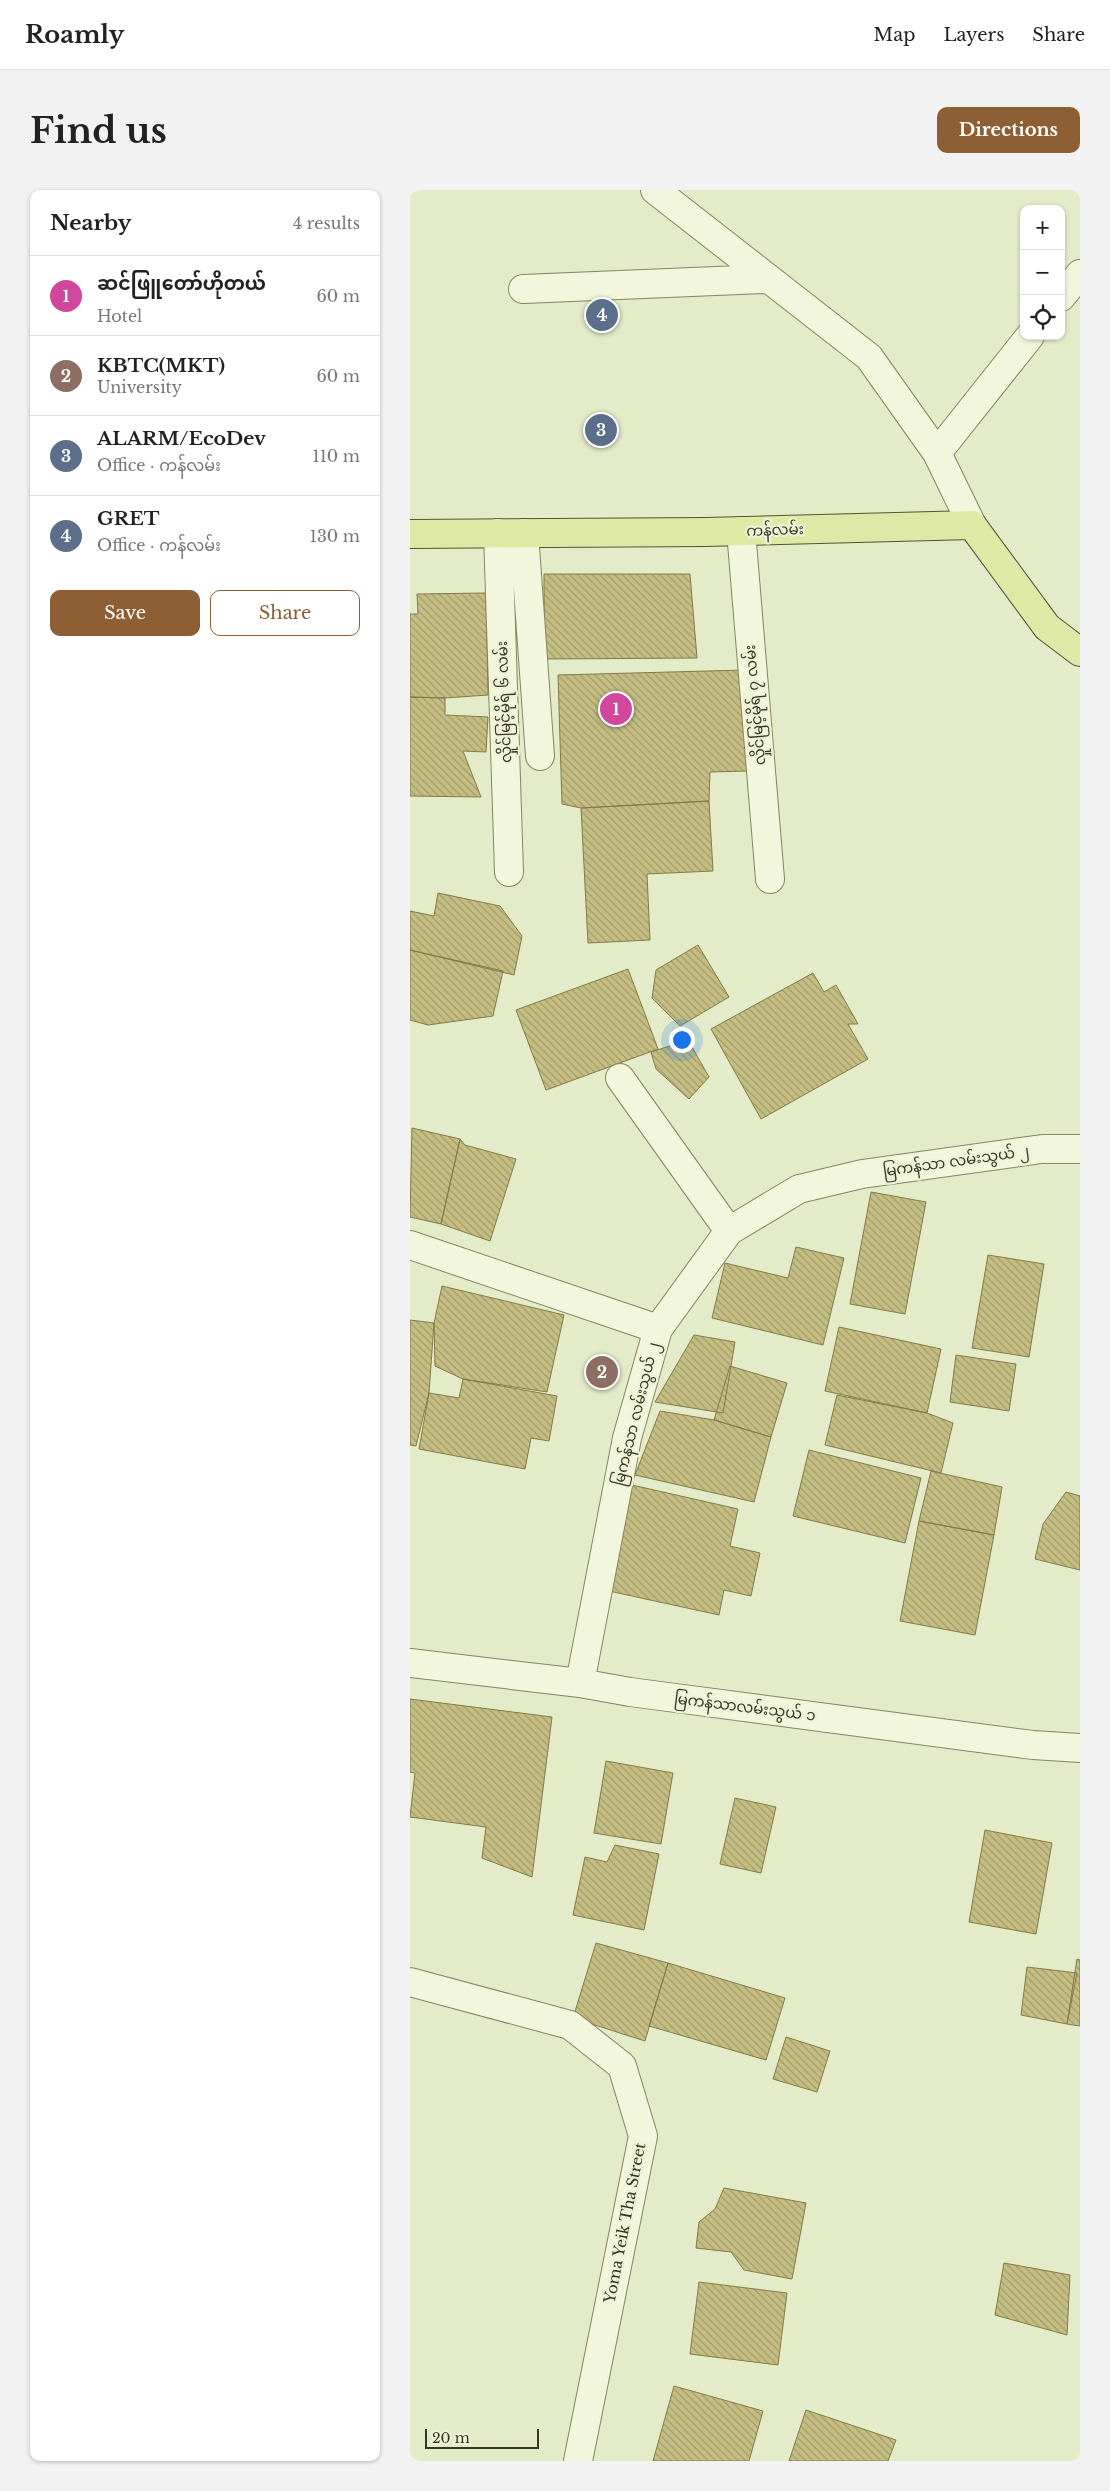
<!DOCTYPE html>
<html lang="en">
<head>
<meta charset="utf-8">
<style>
  :root { --surface:#fff; --page:#f2f2f2; --text:#222; --muted:#767676; --line:#e0e0e0; --accent:#8e5f35 }
  body { margin:0; font-family:"Libre Baskerville","Noto Sans Myanmar",serif; background:var(--page); color:var(--text) }
  .controls { position:absolute; right:15px; top:15px; display:grid; overflow:hidden; border-radius:10px; box-shadow:0 1px 4px #0004 }
  .controls button { width:45px; height:45px; display:grid; place-items:center; padding:0; border:0; border-bottom:1px solid var(--line); background:var(--surface); color:var(--text); font:25px sans-serif }
  .scale { position:absolute; left:15px; bottom:12px; width:114px; box-sizing:border-box; padding-left:5px; border:2px solid #373621; border-top:0; font-size:14px; line-height:18px; white-space:nowrap; color:#373621; -webkit-text-stroke:4px #eef3d8; paint-order:stroke }
  .you { position:absolute; left:271px; top:849px; width:18px; height:18px; margin:-12px; border:4px solid #fff; border-radius:50%; background:#1a73e8; box-shadow:0 0 0 8px #1a73e833 }
  .badge { display:grid; place-items:center; width:32px; height:32px; border-radius:50%; background:var(--accent); color:#fff; font-size:16px; font-weight:700 }
  .pin { position:absolute; translate:-50% -50%; border:2px solid #fff; box-shadow:0 1px 5px #0006 }
  .list { margin:0; padding:0; list-style:none }
  h2 { display:flex; justify-content:space-between; align-items:center; height:65px; margin:0; padding:0 20px; font-size:21px }
  h2 small { font-size:16px; font-weight:400; color:var(--muted) }
  .list li { display:grid; grid-template-columns:32px 1fr auto; gap:15px; align-items:center; box-sizing:border-box; height:80px; padding:0 20px; border-top:1px solid var(--line) }
  .list b { display:block; font-size:19px; white-space:nowrap }
  .list p { margin:0; font-size:16px; white-space:nowrap; color:var(--muted) }
  .list em { font-size:16px; font-style:normal; color:var(--muted) }
  .actions { display:flex; gap:10px; padding:15px 20px }
  .actions a { flex:1; padding:11px 0; border:1px solid var(--accent); border-radius:10px; text-align:center; font-size:18px; color:var(--accent) }
  .actions .main { background:var(--accent); color:#fff }
  .icon { flex:none; width:28px; height:28px; fill:none; stroke:currentColor; stroke-width:2; stroke-linecap:round; stroke-linejoin:round }
  .map { position:relative; flex:none; width:670px; height:2271px; overflow:hidden; border-radius:10px }
  header { display:flex; align-items:center; gap:30px; box-sizing:border-box; height:70px; padding:0 25px; background:var(--surface); border-bottom:1px solid var(--line) }
  header strong { font-size:24px }
  nav { display:flex; gap:28px; margin-inline-start:auto; font-size:18px }
  .intro { display:flex; align-items:center; justify-content:space-between; box-sizing:border-box; height:120px; padding:0 30px }
  h1 { margin:0; font-size:35px }
  .button { padding:12px 22px; border-radius:10px; background:var(--accent); color:#fff; font-size:18px; font-weight:700 }
  main { display:flex; gap:30px; padding:0 30px }
  aside { flex:1; background:var(--surface); border-radius:10px; box-shadow:0 1px 4px #0004 }
  .map>svg:first-child { display:block }
  .building { fill:url(#building-back-hatch); stroke:#827b47 }
  .lines { fill:none; stroke-linecap:round; stroke-linejoin:round }
  .minor-casing { stroke:#85855f; stroke-width:30 }
  .major-casing { stroke:#545233; stroke-width:30 }
  .minor { stroke:#f1f6dc; stroke-width:28 }
  .major { stroke:#dee9a5; stroke-width:28 }
  .labels { text-anchor:middle; stroke-width:4.5; stroke-linejoin:round; paint-order:stroke }
  .street-label { font-size:15px; fill:#373621; stroke:#eef3d8 }
</style>
</head>
<body>
<header>
<strong>Roamly</strong>
<nav><a>Map</a><a>Layers</a><a>Share</a></nav>
</header>
<div class="intro"><h1>Find us</h1><a class="button">Directions</a></div>
<main>
<aside>
<h2>Nearby<small>4 results</small></h2>
<ul class="list">
<li><span class="badge" style="background:#d1479c">1</span><div><b>ဆင်ဖြူတော်ဟိုတယ်</b><p>Hotel</p></div><em>60 m</em></li>
<li><span class="badge" style="background:#8d6e63">2</span><div><b>KBTC(MKT)</b><p>University</p></div><em>60 m</em></li>
<li><span class="badge" style="background:#5c6f8a">3</span><div><b>ALARM/EcoDev</b><p>Office · ကန်လမ်း</p></div><em>110 m</em></li>
<li><span class="badge" style="background:#5c6f8a">4</span><div><b>GRET</b><p>Office · ကန်လမ်း</p></div><em>130 m</em></li>
</ul>
<div class="actions"><a class="main">Save</a><a>Share</a></div>
</aside>
<div class="map">
<svg width="670" height="2271" viewBox="0 0 670 2271">
  <defs>
    <pattern id="building-back-hatch" width="6" height="6" patternUnits="userSpaceOnUse" patternTransform="scale(1.25)"><rect width="6" height="6" fill="#c5be83"/><path d="M-1 5l2 2M0 0l6 6M5-1l2 2" fill="none" stroke="#a19b6b"/></pattern>
  </defs>
  <rect width="100%" height="100%" fill="#e4ebc9"/>
  <path class="building" d="M134,384h146l7,84 -153,1z
    M76,403l2,102 -43,3 -35,-1v-83h8l-1,-20z
    M335,480l3,101 -38,1 -1,29 -128,7 -19,-4 -4,-129z
    M0,507l35,1v17l43,2 -2,35 -23,-1 18,46 -71,-1z
    M299,611l4,70 -66,3 3,66 -62,3 -7,-135z
    M28,703l62,13 22,30 -8,39 -104,-25v-39l24,5z
    M288,755l31,52 -49,29 -28,-28 4,-28z
    M0,760l93,21 -10,45 -65,9 -18,-5z
    M218,779l30,80 -112,41 -30,-80z
    M403,783l11,19 12,-7 22,39h-10l20,35 -107,60 -50,-90z
    M278,850l21,37 -20,22 -33,-30 -5,-17z
    M2,938l48,11 -19,85 -31,-7z
    M50,949l5,6 51,14 -26,82 -49,-17z
    M461,1002l55,10 -21,112 -55,-10z
    M386,1057l48,11 -21,87 -111,-27 13,-55 63,15z
    M578,1065l56,9 -15,93 -57,-9z
    M32,1096l122,29 -17,77 -84,-13 -28,-13 -1,-43z
    M0,1130l24,3 -5,70 -13,53 -6,-1z
    M429,1137l102,22 -14,64 -102,-22z
    M284,1145l41,7 -12,71 -68,-11z
    M546,1165l60,9 -7,47 -59,-9z
    M320,1176l57,17 -16,54 -57,-17z
    M53,1189l94,17 -8,45 -18,-3 -6,31 -106,-20 10,-56 30,5z
    M427,1205l90,18 26,10 -12,50 -116,-28z
    M250,1221l54,9 57,17 -17,65 -119,-27z
    M399,1260l112,28 -16,65 -112,-27z
    M521,1281l71,16 -8,48 -75,-14z
    M222,1295l106,24 -8,37 30,7 -9,43 -27,-6 -5,25 -110,-24z
    M656,1302l14,4v74l-45,-11 8,-35z
    M509,1331l75,14 -19,100 -75,-14z
    M0,1509l142,18 -20,160 -50,-19 4,-31 -76,-10 5,-44 -5,-1z
    M196,1571l67,12 -12,71 -67,-11z
    M325,1608l41,9 -15,66 -41,-9z
    M575,1640l67,13 -16,91 -67,-12z
    M205,1655l44,9 -15,76 -71,-15 12,-58 22,5z
    M186,1753l72,20 -23,78 -72,-23z
    M667,1769l3,1v66l-13,-2z
    M258,1773l117,35 -19,62 -117,-34z
    M617,1777l50,6 -10,51 -46,-9z
    M376,1847l44,14 -13,41 -44,-13z
    M314,1998l82,15 -14,76 -48,-9 -13,-18 -35,-4 3,-26 16,-13z
    M594,2073l66,12 -3,60 -72,-20z
    M289,2092l88,11 -9,72 -88,-11z
    M264,2196l89,25 -14,50h-96z
    M396,2220l90,30 -8,21h-99z"/>
  <g class="lines">
    <g class="minor-casing">
      <path id="minor" d="M245,0l214,167 68,96 35,72
        M113,99l243,-10
        M651,107l19,-23
        M527,263l93,-117
        M331,341l29,348
        M88,343l11,339
        M114,343l16,223
        M210,888l109,153
        M0,1055l248,84
        M0,1473l170,20 50,9 403,53 47,3
        M170,1493l47,-245 31,-109 71,-98 70,-42 63,-15 180,-25h38
        M0,1792l160,43 52,41 21,70 -65,325"/>
    </g>
    <g class="major-casing">
      <path id="major" d="M0,344l296,-2 266,-7 75,102 33,25"/>
    </g>
    <use href="#minor" class="minor"/>
    <use href="#major" class="major"/>
  </g>
  <g class="labels">
    <g class="street-label">
      <text transform="translate(365 340) rotate(-2)" y="5">ကန်လမ်း</text>
      <text transform="translate(94 512) rotate(-92)" y="5">လှိုင်မြင့်မိုရ် ၆ လမ်း</text>
      <text transform="translate(345 515) rotate(-95)" y="5">လှိုင်မြင့်မိုရ် ၇ လမ်း</text>
      <text transform="translate(546 971) rotate(-8)" y="5">မြကန်သာ လမ်းသွယ် ၂</text>
      <text transform="translate(226 1224) rotate(-76)" y="5">မြကန်သာ လမ်းသွယ် ၂</text>
      <text transform="translate(335 1517) rotate(7)" y="5">မြကန်သာလမ်းသွယ် ၁</text>
      <text transform="translate(215 2033) rotate(-79)" y="5">Yoma Yeik Tha Street</text>
    </g>
  </g>
</svg>
<div class="controls">
<button>+</button>
<button>−</button>
<button><svg class="icon" aria-label="locate" viewBox="0 0 24 24"><circle cx="12" cy="12" r="6"/><path d="M12 2v4M12 18v4M2 12h4M18 12h4"/></svg></button>
</div>
<div class="scale">20 m</div>
<div class="you"></div>
<div class="pin badge" style="left:206px;top:519px;background:#d1479c">1</div>
<div class="pin badge" style="left:192px;top:1182px;background:#8d6e63">2</div>
<div class="pin badge" style="left:191px;top:240px;background:#5c6f8a">3</div>
<div class="pin badge" style="left:192px;top:125px;background:#5c6f8a">4</div>
</div>
</main>
</body>
</html>
